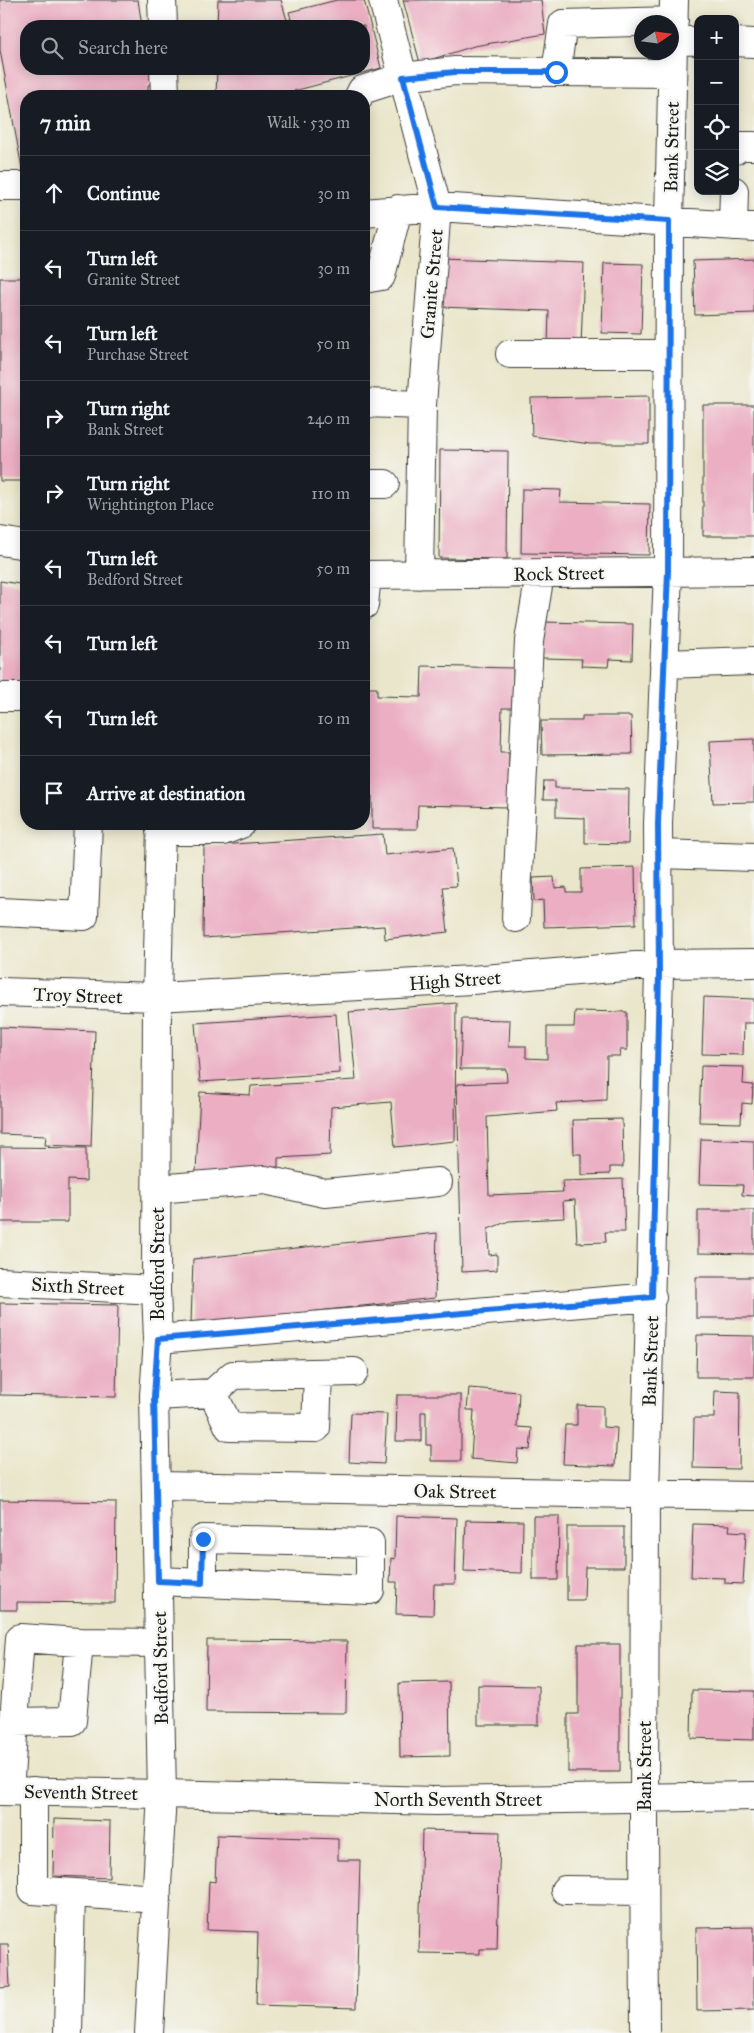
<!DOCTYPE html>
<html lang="en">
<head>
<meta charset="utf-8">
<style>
  :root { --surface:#171b24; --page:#20242c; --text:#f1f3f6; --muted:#9ea1a6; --line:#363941 }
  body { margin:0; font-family:"IM FELL Great Primer",serif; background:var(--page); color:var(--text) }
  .controls { position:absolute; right:15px; top:15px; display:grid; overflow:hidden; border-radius:10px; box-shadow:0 2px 12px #0003 }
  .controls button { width:45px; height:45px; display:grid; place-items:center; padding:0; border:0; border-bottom:1px solid var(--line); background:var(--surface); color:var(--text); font:25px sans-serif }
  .compass { position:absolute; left:634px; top:15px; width:45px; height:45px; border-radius:50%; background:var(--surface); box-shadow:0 2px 12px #0003; rotate:77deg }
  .stop { position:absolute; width:15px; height:15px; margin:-11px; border:4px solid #1a73e8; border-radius:50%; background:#fff }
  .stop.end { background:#1a73e8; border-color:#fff; box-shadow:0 1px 5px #0008 }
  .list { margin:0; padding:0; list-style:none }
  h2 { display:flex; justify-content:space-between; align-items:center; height:65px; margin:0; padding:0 20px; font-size:21px }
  h2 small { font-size:16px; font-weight:400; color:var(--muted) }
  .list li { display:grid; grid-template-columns:32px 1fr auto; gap:15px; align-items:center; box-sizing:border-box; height:75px; padding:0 20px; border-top:1px solid var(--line) }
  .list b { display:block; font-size:19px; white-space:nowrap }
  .list p { margin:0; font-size:16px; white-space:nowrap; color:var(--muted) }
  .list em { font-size:16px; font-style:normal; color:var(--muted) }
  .icon { flex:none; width:28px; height:28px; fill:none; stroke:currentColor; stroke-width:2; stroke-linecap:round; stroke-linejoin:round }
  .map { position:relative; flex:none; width:754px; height:2033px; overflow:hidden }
  .search { position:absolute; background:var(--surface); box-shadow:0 2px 12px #0003; left:20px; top:20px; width:350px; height:55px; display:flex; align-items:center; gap:12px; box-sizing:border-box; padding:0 18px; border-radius:20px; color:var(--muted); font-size:19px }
  .panel { position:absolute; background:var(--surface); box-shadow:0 2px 12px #0003; left:20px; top:90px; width:350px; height:740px; border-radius:20px }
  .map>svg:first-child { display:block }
  .building { fill:#ebaec3 }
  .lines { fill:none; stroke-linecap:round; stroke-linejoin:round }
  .minor-casing { stroke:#3b3a36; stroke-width:30 }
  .major-casing { stroke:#3b3a36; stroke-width:30 }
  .minor { stroke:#fff; stroke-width:28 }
  .major { stroke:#fff; stroke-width:28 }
  .route { stroke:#1a73e8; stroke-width:6 }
  .labels { text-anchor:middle; stroke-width:5; stroke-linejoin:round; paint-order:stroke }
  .street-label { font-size:19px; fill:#1c1c1c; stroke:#f6f6f2 }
</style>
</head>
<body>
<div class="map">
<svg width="754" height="2033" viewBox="0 0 754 2033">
  <rect width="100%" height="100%" fill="#f6f6f2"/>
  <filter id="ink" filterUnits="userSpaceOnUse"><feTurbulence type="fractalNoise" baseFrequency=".02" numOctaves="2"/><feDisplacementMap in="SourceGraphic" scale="10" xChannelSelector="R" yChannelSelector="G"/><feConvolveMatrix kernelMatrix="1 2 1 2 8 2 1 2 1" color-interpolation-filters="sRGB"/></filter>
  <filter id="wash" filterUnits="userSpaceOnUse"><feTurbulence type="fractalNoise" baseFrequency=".0096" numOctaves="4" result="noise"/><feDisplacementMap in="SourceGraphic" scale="20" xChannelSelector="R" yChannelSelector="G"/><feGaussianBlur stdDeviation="1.12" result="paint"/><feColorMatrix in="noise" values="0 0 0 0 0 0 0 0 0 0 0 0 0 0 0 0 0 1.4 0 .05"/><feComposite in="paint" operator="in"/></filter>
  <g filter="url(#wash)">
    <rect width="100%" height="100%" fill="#eae6cb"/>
    <g id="blocks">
      <path class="building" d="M0,0h138l4,26h-116v43h124l3,15 -5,1v11h-122v78h-3l-23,-124z
        M218,0h63l6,20 4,-1 -2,-7 48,-12h27l17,68 -87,23 2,5h-80l1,-27h147v-43h-147z
        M403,0h138l4,34 -71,12 -54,17z
        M440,258l144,5 -3,85 -33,-1 1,-36 -110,-4z
        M754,259v54l-59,2 -2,-54z
        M604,263l39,1 -2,70 -39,-1z
        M0,278h26v203h-26z
        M649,396v48h-59l-58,-8 -1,-38z
        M703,405h51v131h-51z
        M440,450l68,1 -1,108 -68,-1z
        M522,489l39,1 -1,12 90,2 -1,51 -128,-2z
        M0,581l26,4v100l-26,-1z
        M543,622l90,2 -1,36 -23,-1 -1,8 -27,-1 1,-7 -40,-1z
        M422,666l91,2v40h-11l-1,44h8l-1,55 -90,-2 -1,24h-45v-33h-8v-108h13v8l44,1z
        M582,716h49l1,38 -90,1 -1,-34h41z
        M754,739v63l-41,1 -3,-62z
        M544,781h11v7l74,1 -1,55 -43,-1v-25l-29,-1v-17h-13z
        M383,834l2,21 68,-7 4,38 -14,1 5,45 -63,7 -1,-13 -181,12 1,-92z
        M635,867l1,57 -92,3 -1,-27 -9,1 -1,-23 21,-1 1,11 11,-1v5h15v-23z
        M704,997l50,2v24h-10l-1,32 -41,-1z
        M456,1003l-1,138 -60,6 -4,-45 -60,5 -1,48 -52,3v9l-82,6 4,-81 50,3 1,-9 105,-6 -7,-68z
        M575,1011l52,1v38h-8l1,6h-13l-1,44 -50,3 1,8 -70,6 2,78 74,-3 -1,-11 61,-2 2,53h-20l1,10 -29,1 -2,-43 -12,1 1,17 -55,3 -21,8 1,26 8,-1v16l-35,2 -5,-188 50,-2 -1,-13h-46l2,-50 48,1 -1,26h17v12l21,1v-32h27z
        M336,1014l4,59 -140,9 -5,-59z
        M0,1027l95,4 -4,116 -46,-2 1,-9 -46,-2z
        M701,1066l43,1 -1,17 10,1 -1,19 -10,-1 -1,20 -42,-1z
        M622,1119l1,48h-13v7l-29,1v-21h-7l-1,-34z
        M701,1139l53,2v55l-12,-1 1,-10 -44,-1z
        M0,1147l86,1v33l-18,-1v42h-68z
        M698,1210h56v44l-56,-1z
        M437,1233l-2,65 -244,27 2,-66z
        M696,1277h58v41h-58z
        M0,1303l118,2 -2,92 -116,-2z
        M697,1335l57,1v41h-58z
        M469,1388l50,4 -2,35 15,1 -2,22 -12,-1 -1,14 -46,-4 3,-49h-7z
        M715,1391l25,1 -1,77 -46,-1 1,-50h20z
        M397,1395h64v66h-30v-16h-5v-33h-5v29h-25z
        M577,1405l26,1v21l14,1 -2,38 -52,-2 2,-39h12z
        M351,1413l36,1 -3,50 -35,-2z
        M0,1500l116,2 -1,101 -98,-1v8h-17z
        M396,1516l61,2 -2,66h-21l-1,31 -37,-1 1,-32h-7l1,-24 4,1z
        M533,1516h26l-1,64h-25z
        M466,1520l57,1 -1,52 -58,-2z
        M693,1524l37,1 -1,6 17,1 -3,52 -18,-1v-5l-34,-1z
        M567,1527h57v40h-39l-1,33h-17z
        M207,1640l140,1 -1,72 -140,-1z
        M578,1644h42v128h-52v-58h10z
        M449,1682l1,74 -50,1 -1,-74z
        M478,1685l61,1v39h-61z
        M692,1690l62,1v49l-63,-2z
        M54,1819l56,2 -1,57 -56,-2z
        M422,1830l78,2 -3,117h-17v5l-61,-1z
        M217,1835l121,4v21h22l-4,148 -100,-3 2,-73 -51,-2 2,-49 6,1z
        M754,1927v83l-57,1 -1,-83z
        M0,1944h8l2,43 -10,1z"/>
    </g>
  </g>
  <g filter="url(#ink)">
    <use href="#blocks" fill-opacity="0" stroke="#3b3a36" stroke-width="1"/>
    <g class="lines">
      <g class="minor-casing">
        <path id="minor" d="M383,0l54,207 -15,198 -3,170
          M674,40l24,1
          M735,42l19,1
          M556,72l7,-48 111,-3
          M359,96l3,-6 41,-13 52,-6 217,2
          M735,150v-4h19
          M0,186h26
          M364,213l73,-6 317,20
          M733,226l1,-35
          M364,279l17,-3 17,-67
          M510,354h159
          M364,403l58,2
          M364,484h21
          M0,541l26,4
          M364,575l390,-4
          M364,605l3,-30
          M664,664l90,-3
          M0,697h26
          M160,831h63l18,-7
          M658,854l96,3
          M0,912l84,4 4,-92
          M516,918l13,-277 11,-67
          M157,997l315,-17 187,-16 95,-1
          M157,1189l108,-9 60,13 113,-11
          M0,1282l156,8
          M158,1339l494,-42
          M213,1393l16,34 87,1 2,-55
          M154,1396l59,-3 20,-18 121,-3
          M156,1486l598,10
          M158,1581l212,9v-47l-167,-4v44
          M14,1722l58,-1 7,-79
          M9,1791l11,-153 59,4 80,1
          M33,1791v99l124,9
          M162,1794l273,7 319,-5
          M565,1890l79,1
          M68,2033l3,-140
          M645,2033l-1,-221 1,-317 14,-522 -1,-149 10,-253 1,-350 5,-221"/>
      </g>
      <g class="major-casing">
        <path id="major" d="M162,0l1,26
          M164,69l1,27
          M0,992l157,5
          M0,1791l162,3
          M149,2033l13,-239 -8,-398 4,-57 -2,-49 1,-293 4,-173"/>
      </g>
      <use href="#minor" class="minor"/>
      <use href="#major" class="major"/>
    </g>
  </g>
  <g class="lines" filter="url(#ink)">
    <path class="route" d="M203,1539l-1,44 -44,-2 -4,-185 4,-57 494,-42 7,-324 -1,-149 10,-253 1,-350 -232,-14 -34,-130 52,-5h101"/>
  </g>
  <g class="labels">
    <g class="street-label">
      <text transform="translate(671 147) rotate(-89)" y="7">Bank Street</text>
      <text transform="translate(431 284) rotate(-85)" y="7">Granite Street</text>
      <text transform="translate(559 573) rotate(-1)" y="7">Rock Street</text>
      <text transform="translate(455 980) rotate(-4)" y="7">High Street</text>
      <text transform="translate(78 995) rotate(2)" y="7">Troy Street</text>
      <text transform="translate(157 1264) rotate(-90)" y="7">Bedford Street</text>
      <text transform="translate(78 1286) rotate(3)" y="7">Sixth Street</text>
      <text transform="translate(650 1361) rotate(-88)" y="7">Bank Street</text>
      <text transform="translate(455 1491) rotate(1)" y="7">Oak Street</text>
      <text transform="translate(160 1668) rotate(-91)" y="7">Bedford Street</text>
      <text transform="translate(644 1766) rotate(-90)" y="7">Bank Street</text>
      <text transform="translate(81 1792) rotate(1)" y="7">Seventh Street</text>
      <text x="458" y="1806">North Seventh Street</text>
    </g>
  </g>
</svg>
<div class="controls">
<button>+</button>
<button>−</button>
<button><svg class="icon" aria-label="locate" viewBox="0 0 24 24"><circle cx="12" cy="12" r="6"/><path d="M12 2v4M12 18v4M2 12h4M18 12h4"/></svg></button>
<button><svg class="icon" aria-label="layers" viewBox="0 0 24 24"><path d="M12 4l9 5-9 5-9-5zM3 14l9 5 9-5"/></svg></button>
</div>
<svg class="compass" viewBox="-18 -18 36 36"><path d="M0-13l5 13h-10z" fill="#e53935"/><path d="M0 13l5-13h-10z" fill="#9ea1a6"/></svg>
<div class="stop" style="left:556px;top:72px"></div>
<div class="stop end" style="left:203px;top:1539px"></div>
<div class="search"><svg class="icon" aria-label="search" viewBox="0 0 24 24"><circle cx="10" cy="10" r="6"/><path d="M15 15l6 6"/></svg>Search here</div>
<section class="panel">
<h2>7 min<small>Walk · 530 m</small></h2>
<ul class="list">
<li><svg class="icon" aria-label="ahead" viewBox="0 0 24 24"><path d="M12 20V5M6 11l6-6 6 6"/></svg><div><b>Continue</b></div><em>30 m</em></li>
<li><svg class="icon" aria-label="left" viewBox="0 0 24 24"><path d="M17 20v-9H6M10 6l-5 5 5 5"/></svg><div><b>Turn left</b><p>Granite Street</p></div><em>30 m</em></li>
<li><svg class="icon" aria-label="left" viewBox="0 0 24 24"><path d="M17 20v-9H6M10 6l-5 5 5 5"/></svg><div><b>Turn left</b><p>Purchase Street</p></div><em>50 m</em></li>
<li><svg class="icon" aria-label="right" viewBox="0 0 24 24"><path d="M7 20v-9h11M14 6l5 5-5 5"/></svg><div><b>Turn right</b><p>Bank Street</p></div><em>240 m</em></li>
<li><svg class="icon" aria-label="right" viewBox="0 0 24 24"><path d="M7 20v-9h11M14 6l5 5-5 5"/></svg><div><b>Turn right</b><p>Wrightington Place</p></div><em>110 m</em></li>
<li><svg class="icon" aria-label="left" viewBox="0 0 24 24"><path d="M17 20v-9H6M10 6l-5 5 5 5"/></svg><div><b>Turn left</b><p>Bedford Street</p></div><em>50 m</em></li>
<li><svg class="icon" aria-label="left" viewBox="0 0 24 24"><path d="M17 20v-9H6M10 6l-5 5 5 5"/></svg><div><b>Turn left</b></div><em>10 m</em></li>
<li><svg class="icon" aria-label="left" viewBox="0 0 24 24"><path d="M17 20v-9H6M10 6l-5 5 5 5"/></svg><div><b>Turn left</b></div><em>10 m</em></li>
<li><svg class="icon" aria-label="arrive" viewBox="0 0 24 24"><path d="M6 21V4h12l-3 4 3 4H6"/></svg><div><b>Arrive at destination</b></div></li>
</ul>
</section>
</div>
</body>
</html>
